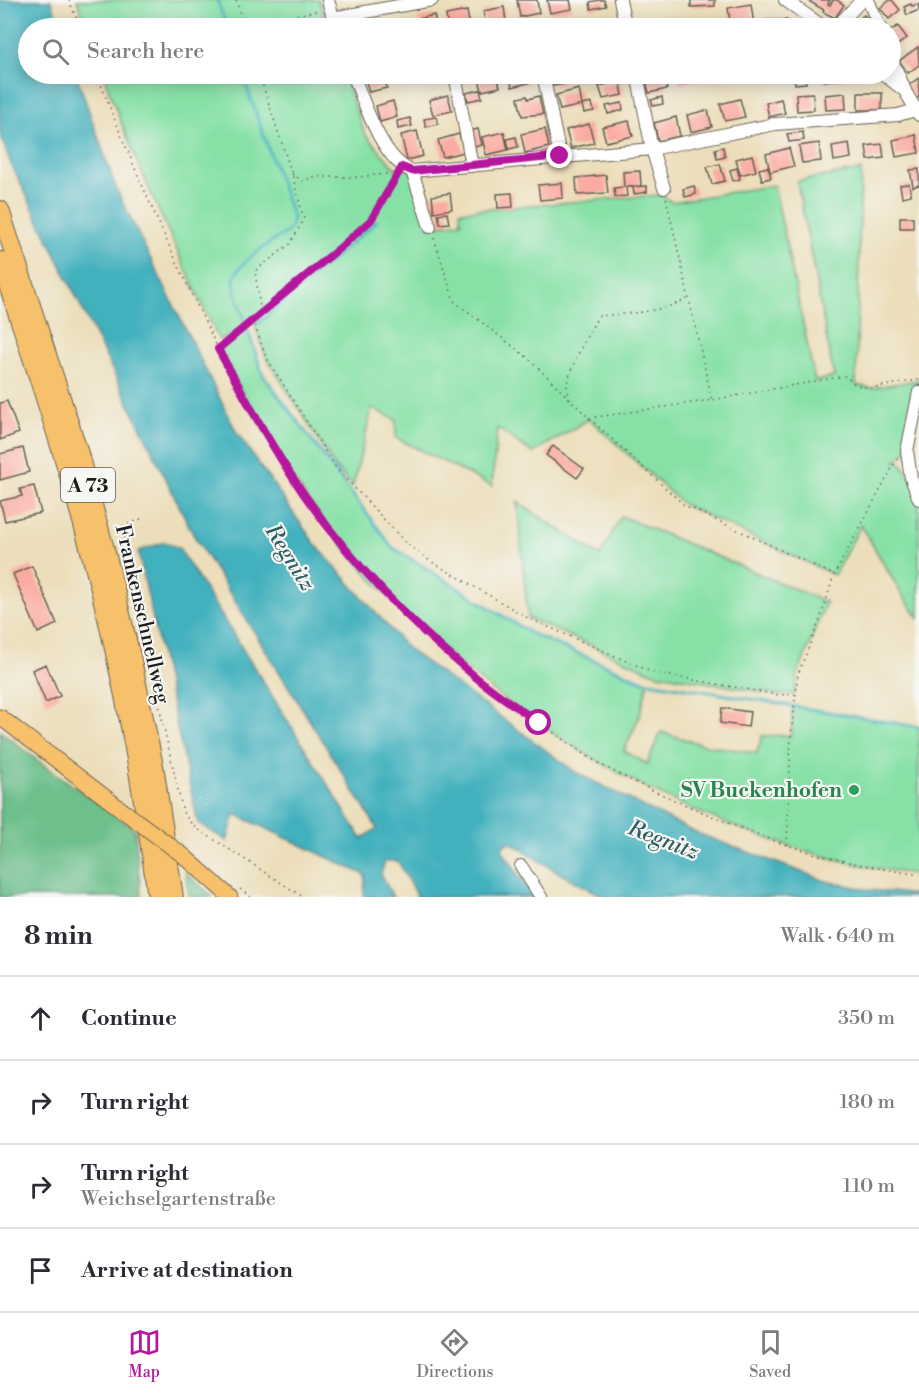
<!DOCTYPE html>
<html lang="en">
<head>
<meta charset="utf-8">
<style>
  :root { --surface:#fff; --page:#f2f2f3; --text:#2b2b33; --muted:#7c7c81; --line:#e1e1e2; --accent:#b5179e }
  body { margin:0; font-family:"Libre Bodoni",serif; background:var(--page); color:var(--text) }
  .stop { position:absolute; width:18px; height:18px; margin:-14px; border:4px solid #b5179e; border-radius:50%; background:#fff }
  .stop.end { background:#b5179e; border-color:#fff; box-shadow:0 2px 6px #0008 }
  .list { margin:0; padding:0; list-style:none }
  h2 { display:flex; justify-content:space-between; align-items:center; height:78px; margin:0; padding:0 24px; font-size:26px }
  h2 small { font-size:20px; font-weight:400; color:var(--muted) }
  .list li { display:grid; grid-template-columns:39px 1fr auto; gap:18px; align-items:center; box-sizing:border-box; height:84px; padding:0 24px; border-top:2px solid var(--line) }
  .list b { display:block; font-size:22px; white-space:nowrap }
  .list p { margin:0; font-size:20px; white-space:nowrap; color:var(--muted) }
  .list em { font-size:20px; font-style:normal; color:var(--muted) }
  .icon { flex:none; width:33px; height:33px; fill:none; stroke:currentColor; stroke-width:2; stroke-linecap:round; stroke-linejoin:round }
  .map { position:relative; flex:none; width:919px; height:897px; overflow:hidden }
  .search { position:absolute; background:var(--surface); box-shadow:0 3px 15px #0003; left:18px; right:18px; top:18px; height:66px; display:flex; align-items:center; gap:15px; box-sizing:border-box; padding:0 21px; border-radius:33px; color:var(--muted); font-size:22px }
  .sheet { height:414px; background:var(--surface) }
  nav { display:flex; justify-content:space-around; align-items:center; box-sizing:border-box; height:84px; border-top:2px solid var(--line); background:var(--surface); font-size:16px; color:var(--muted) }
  nav a { display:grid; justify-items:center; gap:3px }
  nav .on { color:var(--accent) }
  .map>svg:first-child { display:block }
  .green { fill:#87e1a7; stroke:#527e62; stroke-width:1.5 }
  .forest { fill:#6dbf8c; stroke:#446e54; stroke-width:1.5 }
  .water { fill:#43b1be; stroke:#30666d; stroke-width:1.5 }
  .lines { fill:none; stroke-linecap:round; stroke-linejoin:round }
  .stream { stroke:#43b1be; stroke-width:3 }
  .building { fill:#fbaca2 }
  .minor-casing { stroke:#656053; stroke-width:14 }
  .major-casing { stroke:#656053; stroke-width:17 }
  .highway-casing { stroke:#656053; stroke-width:20 }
  .path { stroke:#656053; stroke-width:1.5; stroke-dasharray:1.5 4.5; stroke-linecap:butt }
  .minor { stroke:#fff; stroke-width:12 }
  .major { stroke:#f7c06b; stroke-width:15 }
  .highway { stroke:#f7c06b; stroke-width:18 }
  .major-bridge-casing { stroke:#656053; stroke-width:17; stroke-linecap:butt }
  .major-bridge { stroke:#f7c06b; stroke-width:15 }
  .route { stroke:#b5179e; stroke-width:8 }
  .leisure-dot { fill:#2e9e5b; stroke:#f6f6f2; stroke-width:2 }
  .labels { text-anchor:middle; stroke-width:4.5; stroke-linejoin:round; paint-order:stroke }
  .shield { fill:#f6f6f2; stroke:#5d5d5c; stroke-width:1.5 }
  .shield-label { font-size:20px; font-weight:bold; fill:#1c1c1c }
  .street-label { font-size:21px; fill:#1c1c1c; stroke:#f6f6f2 }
  .leisure-label { font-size:21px; font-weight:bold; fill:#27864d; stroke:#f6f6f2; text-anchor:end }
  .water-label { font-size:22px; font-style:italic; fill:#2e5f65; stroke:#f6f6f2 }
</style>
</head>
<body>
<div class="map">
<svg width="919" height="897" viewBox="0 0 919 897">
  <rect width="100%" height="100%" fill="#f6f6f2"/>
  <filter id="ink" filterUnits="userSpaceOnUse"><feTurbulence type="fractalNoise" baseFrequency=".0167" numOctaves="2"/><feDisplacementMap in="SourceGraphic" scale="12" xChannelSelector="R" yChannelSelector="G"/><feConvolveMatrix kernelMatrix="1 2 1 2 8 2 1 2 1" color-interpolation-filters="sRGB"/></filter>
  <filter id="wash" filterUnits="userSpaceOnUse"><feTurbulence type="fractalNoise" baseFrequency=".008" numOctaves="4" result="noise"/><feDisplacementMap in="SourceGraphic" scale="24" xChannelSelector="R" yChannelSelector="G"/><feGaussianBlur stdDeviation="1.35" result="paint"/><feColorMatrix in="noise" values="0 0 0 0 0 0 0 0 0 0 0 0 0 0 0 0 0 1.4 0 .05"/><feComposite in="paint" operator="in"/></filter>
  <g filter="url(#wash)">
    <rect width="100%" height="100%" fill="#ecdeba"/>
    <path class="green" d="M77,0h242l8,28h-240z
      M103,74h240l22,60 34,39 3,-6 10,4 18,56 31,-5 -1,-11 201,-16 11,7 102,-17 41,196 19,-4 -37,-196 64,-11 -5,215 15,3 48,-8v12l-12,59 -12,10 6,2 10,15 8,21v119l-18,-25 -40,-68 -27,50 -150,-70 -95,-86 -56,34 -36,-25 -5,58 -96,-48v-18l-24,-12 -19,78 -17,-18 -70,-111 -13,-37 -11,9 6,1 15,45 129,172 140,87 116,48 -8,33 -16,36 23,13 14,-32 43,13 53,8 5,-17 29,-1 2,-29 126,21v148c-22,-4 -46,-7 -68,-12 -226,-55 -434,-196 -562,-391 -26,-40 -48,-82 -71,-123l20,-18 -19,9c-41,-88 -84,-175 -116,-266z
      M517,502l83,54 21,-40 205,86 -28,72 -3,20 -16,1 -125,-22 -126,-55z"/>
    <path class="forest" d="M0,731l41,32 94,66 6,68h-141z
      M185,872l28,25h-24z"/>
    <path class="water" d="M0,0h51l10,28h-33v46h48l41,117 120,242 78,111 93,105 169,124 117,59 132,49 43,9 50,5v2h-314l-44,-23 -51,-32 -5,2 -3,6 32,47h-117l-19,-36h-13l-4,13 12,23h-29l1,-22 -130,-61 -8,27 -29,-18 -60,-272 27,-9 14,6 183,291 15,-11 -183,-292 -183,-372 -11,-30z"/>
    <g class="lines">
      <path class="stream" d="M217,0l10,28
        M242,74l51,144 -2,8 -4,6c-15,10 -54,31 -53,51 1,12 7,25 10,37
        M259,323l118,-102
        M248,330l15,45 129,172 140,87 111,47 276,46"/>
    </g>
    <g id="blocks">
      <path class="building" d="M517,0h20l2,13 -19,4z
        M547,0h23l2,9 -22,4z
        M600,0h4l2,6 -15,3 -1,-7z
        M691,0h24v6l-24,1z
        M807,0h23l-2,4 2,1 3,-5h4l7,5 -9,13 -12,-6 1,-2z
        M890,0h2l8,10 -11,9 -9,-11z
        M751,4l3,21 -23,3 -3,-20z
        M911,4l1,2 6,-2 1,6 -12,5 -3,-8z
        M504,7l2,15 -20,4 -3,-15z
        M467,11l3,17h-22l-2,-13z
        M434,15l3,13h-16l-3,-9z
        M864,15l12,13h-28z
        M605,20l2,8h-21l-1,-5z
        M766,20h21v8h-20z
        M898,26l9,12 -11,8 -6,-7v-8z
        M918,47l1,18 -11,8 -9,-12z
        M364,74h19l4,14 -18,4z
        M407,74h21l1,6 -19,5z
        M483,74h14l3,13 -18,4 -4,-16z
        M509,74h21l2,8 -20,5z
        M588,74h8l2,7 -8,2z
        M659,74h5l3,15 -18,4 -4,-16z
        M677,74h22l2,6 -21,5z
        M709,74h20v2l-18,5z
        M747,74h14l1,3 -13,3z
        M794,74h11l1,9 -11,1z
        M822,74h20l1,5 -20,2z
        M445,75l1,6 -10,2 -2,-5z
        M563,77l2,7 -11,2 -2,-6z
        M919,78v19l-3,2 -9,-13z
        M620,81l3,14 -20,4 -4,-13z
        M579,89l3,16 -22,5 -4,-15z
        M480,90l2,8 -14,3 -2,-8z
        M813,93l1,17 -17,1 -1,-17z
        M845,93l1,16 -20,1 -1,-15z
        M858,93h24v17h-24z
        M448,95l4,16 -19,4 -4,-15z
        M527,96l1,3 11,-3 4,18 -21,2 -4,-18z
        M662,97l1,7 -10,2 -2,-6z
        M740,99l5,18 -20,4 -5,-17z
        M781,99l4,14 -16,4 -3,-14z
        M393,101l4,16 -17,5 -4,-16z
        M592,103l2,8 -10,2 -2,-8z
        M622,103l1,7 -15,4 -2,-8z
        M708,110l4,17 -21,5 -4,-17z
        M436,117l2,7 -12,3 -2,-8z
        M676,117l4,19 -22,5 -4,-18z
        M410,118l2,8 -14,3 -1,-8z
        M629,121l4,15 -27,6 -4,-15z
        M589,124l5,19 -23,5 -5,-18z
        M478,129l4,16 -8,2 -4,-16z
        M545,129l4,18 -24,6 -4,-19z
        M417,131l6,25 -16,4 -6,-25z
        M504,132l4,18 -22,5 -4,-18z
        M803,132l1,8 -15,2 -2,-8z
        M459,134l5,18 -21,5 -5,-17z
        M916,135l3,18 -23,4 -3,-17z
        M516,137l2,10 -9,2 -2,-10z
        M819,143l2,18 -19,2 -3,-17z
        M849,143l2,15 -17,3 -2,-15z
        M882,144l2,14 -16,2 -2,-14z
        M723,147l2,10 -8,2 -2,-10z
        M789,148l5,18 -24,6 -4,-18z
        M752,155l4,16 -16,4 -4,-16z
        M720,164l5,17 -13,3 -5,-17z
        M768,167l3,11 -9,2 -3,-11z
        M737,168l3,11 -7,2 -3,-11z
        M919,169v16l-6,2 -3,-17z
        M640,171l1,15 -15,1 1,9 -12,1 -1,-9 10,-1 -1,-15z
        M606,175l2,18 -31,2 -1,-17z
        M562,183l1,15 -23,2 -2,-15z
        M909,184l2,11 -9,2 -2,-12z
        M647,186v6l-13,2 -1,-7z
        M694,186l2,8 -11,3 -2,-8z
        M450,193l2,16 -18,3 -2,-16z
        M512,193l1,14 -15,1 -1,-14z
        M447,213l2,10 -9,1 -2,-10z
        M900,217h13v11h-13z
        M7,401l12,32 -19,7v-37z
        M553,446l31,23 -7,9 -31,-23z
        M23,448l6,24 -29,8v-26z
        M34,486l7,27 -36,8 -5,-20 22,-5 -2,-7z
        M32,566l25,58 -19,9 -25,-59z
        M46,664l14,32 -14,7 -14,-33z
        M722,708l28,4 -2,15 -28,-4z"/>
    </g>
  </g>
  <g filter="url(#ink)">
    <use href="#blocks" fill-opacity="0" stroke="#656053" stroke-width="1.5"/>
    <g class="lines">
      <g class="minor-casing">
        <path id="minor" d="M328,0l8,28
          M620,0l6,28
          M785,0l40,28
          M868,0l12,28
          M332,18l100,-18
          M835,28l27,-28
          M890,55l15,35
          M353,74c11,28 29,86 59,97l240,-22 123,-25 123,-9 21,-6
          M455,74l17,92
          M543,74l17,82
          M637,74l15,75 12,39
          M883,74l22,17 14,24
          M412,171l18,56
          M919,392l-12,59 4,27 8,21
          M521,866l20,31"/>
      </g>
      <g class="major-casing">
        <path id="major" d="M0,717l122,93
          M184,856l46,41"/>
      </g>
      <g class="highway-casing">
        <path id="highway" d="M0,210l78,240 32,118 23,97 21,101 20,131
          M0,261c46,137 91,274 120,416 16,73 27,146 37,220"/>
      </g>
      <path class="path" d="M69,0l11,28
        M236,0l9,28
        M244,26l76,-16
        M97,74c27,72 58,142 91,212 30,64 62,129 102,187 70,104 158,190 263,259 18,12 37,27 56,37 34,18 70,33 105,48 45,19 91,36 139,46 22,5 44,8 66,12
        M259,74l33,100 12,45 -14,25 -35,27 6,43
        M292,174l11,7 10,-4h45l37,-4
        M666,198l46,202
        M434,238l20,63 74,57 61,60 95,87 150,70
        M253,320l13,37 70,111 69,74 22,17 101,59 126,55 125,22 16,-1
        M218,348l124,-102 29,-26 26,-44
        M570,399c-1,-4 -3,-10 -3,-14 1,-13 24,-59 32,-69 30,-3 61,-3 88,-17
        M589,418l123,-18 133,-24 11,9 15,3 48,-8
        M141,519l-18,7 6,46 54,240 10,14 110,71
        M787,845l4,-110 7,-61 22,-54 14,-45 63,-116
        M240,889l11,8"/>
      <use href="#minor" class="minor"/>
      <use href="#major" class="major"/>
      <use href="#highway" class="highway"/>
      <g class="major-bridge-casing">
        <path id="major-bridge" d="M122,810l62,46"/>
      </g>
      <use href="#major-bridge" class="major-bridge"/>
    </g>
  </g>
  <g class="lines" filter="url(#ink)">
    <path class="route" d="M539,723c-22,-16 -46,-31 -67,-49 -70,-58 -134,-126 -183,-202 -26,-40 -48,-82 -71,-123l124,-103 29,-26 31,-53 10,4 148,-15"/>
  </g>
  <circle class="leisure-dot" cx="854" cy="790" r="6"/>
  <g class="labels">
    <rect class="shield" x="61" y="468" width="54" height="34" rx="4.5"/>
    <g class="shield-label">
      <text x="88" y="492">A 73</text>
    </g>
    <g class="street-label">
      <text transform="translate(143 614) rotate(77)" y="7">Frankenschnellweg</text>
    </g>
    <g class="leisure-label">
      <text x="842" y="797">SV Buckenhofen</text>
    </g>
    <g class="water-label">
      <text transform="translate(291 557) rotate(58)" y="8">Regnitz</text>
      <text transform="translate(664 839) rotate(21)" y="8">Regnitz</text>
    </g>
  </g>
</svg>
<div class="stop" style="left:539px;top:723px"></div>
<div class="stop end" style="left:560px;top:156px"></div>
<div class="search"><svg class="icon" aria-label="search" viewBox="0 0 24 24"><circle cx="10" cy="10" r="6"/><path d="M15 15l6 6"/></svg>Search here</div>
</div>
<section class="sheet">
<h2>8 min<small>Walk · 640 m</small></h2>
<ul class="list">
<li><svg class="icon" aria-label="ahead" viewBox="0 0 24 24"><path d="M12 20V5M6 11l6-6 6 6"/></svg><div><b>Continue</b></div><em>350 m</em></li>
<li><svg class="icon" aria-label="right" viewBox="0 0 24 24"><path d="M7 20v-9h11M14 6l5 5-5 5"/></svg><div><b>Turn right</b></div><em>180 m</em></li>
<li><svg class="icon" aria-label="right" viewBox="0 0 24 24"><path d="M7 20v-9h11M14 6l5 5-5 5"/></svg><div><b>Turn right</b><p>Weichselgartenstraße</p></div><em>110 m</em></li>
<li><svg class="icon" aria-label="arrive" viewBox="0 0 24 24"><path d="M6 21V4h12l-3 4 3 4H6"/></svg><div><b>Arrive at destination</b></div></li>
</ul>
</section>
<nav>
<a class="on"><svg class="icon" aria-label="map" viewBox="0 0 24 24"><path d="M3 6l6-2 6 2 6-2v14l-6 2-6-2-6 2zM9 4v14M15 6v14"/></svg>Map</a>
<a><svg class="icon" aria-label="directions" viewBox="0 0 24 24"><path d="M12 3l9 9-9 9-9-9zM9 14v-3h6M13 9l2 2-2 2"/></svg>Directions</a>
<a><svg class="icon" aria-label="saved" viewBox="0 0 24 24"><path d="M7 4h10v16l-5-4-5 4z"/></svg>Saved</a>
</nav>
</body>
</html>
